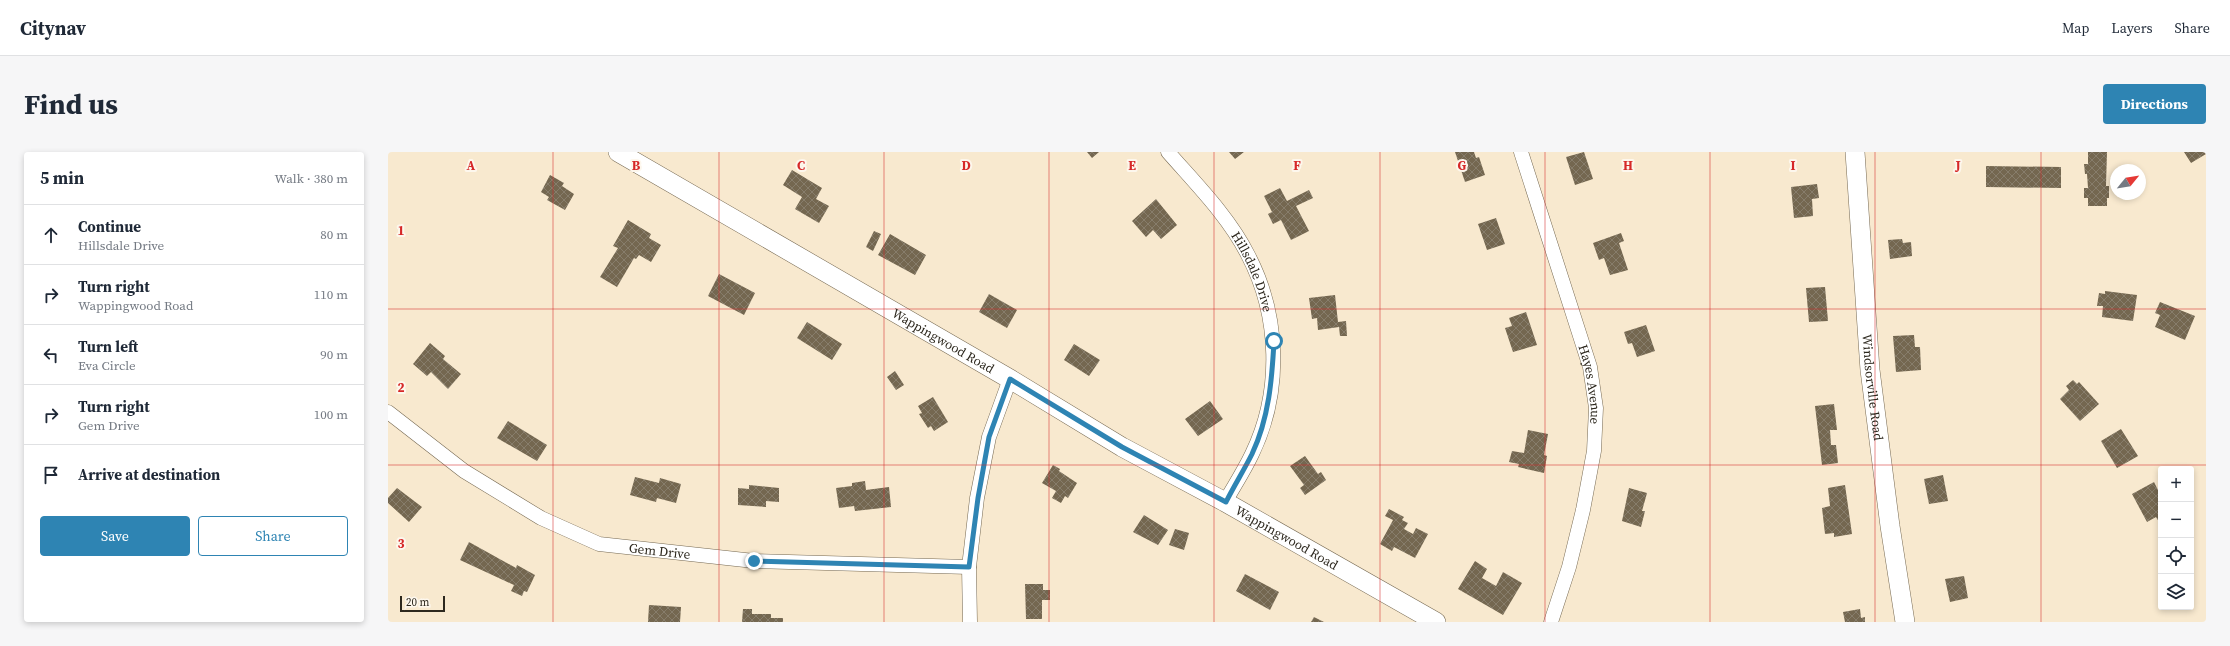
<!DOCTYPE html>
<html lang="en">
<head>
<meta charset="utf-8">
<style>
  :root { --surface:#fff; --page:#f6f6f7; --text:#1f2937; --muted:#747a83; --line:#e0e1e3; --accent:#2e84b3 }
  body { margin:0; font-family:"Source Serif 4",serif; background:var(--page); color:var(--text) }
  .controls { position:absolute; right:12px; bottom:12px; display:grid; overflow:hidden; border-radius:4px; box-shadow:0 2px 6px #0003 }
  .controls button { width:36px; height:36px; display:grid; place-items:center; padding:0; border:0; border-bottom:1px solid var(--line); background:var(--surface); color:var(--text); font:20px sans-serif }
  .compass { position:absolute; left:1722px; top:12px; width:36px; height:36px; border-radius:50%; background:var(--surface); box-shadow:0 2px 6px #0003; rotate:60deg }
  .scale { position:absolute; left:12px; bottom:10px; width:45px; box-sizing:border-box; padding-left:4px; border:2px solid #2d281e; border-top:0; font-size:11px; line-height:14px; white-space:nowrap; color:#2d281e; -webkit-text-stroke:3px #fdf7ed; paint-order:stroke }
  .stop { position:absolute; width:12px; height:12px; margin:-9px; border:3px solid #2e84b3; border-radius:50%; background:#fff }
  .stop.end { background:#2e84b3; border-color:#fff; box-shadow:0 1px 4px #0008 }
  .list { margin:0; padding:0; list-style:none }
  h2 { display:flex; justify-content:space-between; align-items:center; height:52px; margin:0; padding:0 16px; font-size:17px }
  h2 small { font-size:13px; font-weight:400; color:var(--muted) }
  .list li { display:grid; grid-template-columns:26px 1fr auto; gap:12px; align-items:center; box-sizing:border-box; height:60px; padding:0 16px; border-top:1px solid var(--line) }
  .list b { display:block; font-size:15px; white-space:nowrap }
  .list p { margin:0; font-size:13px; white-space:nowrap; color:var(--muted) }
  .list em { font-size:13px; font-style:normal; color:var(--muted) }
  .actions { display:flex; gap:8px; padding:12px 16px }
  .actions a { flex:1; padding:9px 0; border:1px solid var(--accent); border-radius:4px; text-align:center; font-size:14px; color:var(--accent) }
  .actions .main { background:var(--accent); color:#fff }
  .icon { flex:none; width:22px; height:22px; fill:none; stroke:currentColor; stroke-width:2; stroke-linecap:round; stroke-linejoin:round }
  .map { position:relative; flex:none; width:1818px; height:470px; overflow:hidden; border-radius:4px }
  header { display:flex; align-items:center; gap:24px; box-sizing:border-box; height:56px; padding:0 20px; background:var(--surface); border-bottom:1px solid var(--line) }
  header strong { font-size:19px }
  nav { display:flex; gap:22px; margin-inline-start:auto; font-size:14px }
  .intro { display:flex; align-items:center; justify-content:space-between; box-sizing:border-box; height:96px; padding:0 24px }
  h1 { margin:0; font-size:28px }
  .button { padding:10px 18px; border-radius:4px; background:var(--accent); color:#fff; font-size:14px; font-weight:700 }
  main { display:flex; gap:24px; padding:0 24px }
  aside { flex:1; background:var(--surface); border-radius:4px; box-shadow:0 2px 6px #0003 }
  .map>svg:first-child { display:block }
  .building { fill:url(#building-cross-hatch) }
  .lines { fill:none; stroke-linecap:round; stroke-linejoin:round }
  .street-casing { stroke:#766952; stroke-width:15 }
  .secondary-casing { stroke:#766952; stroke-width:20 }
  .street { stroke:#fff; stroke-width:14 }
  .secondary { stroke:#fff; stroke-width:19 }
  .route { stroke:#2e84b3; stroke-width:5 }
  .grid { fill:none; stroke:#d62828; stroke-width:1; stroke-opacity:0.55 }
  .labels { text-anchor:middle; stroke-width:4; stroke-linejoin:round; paint-order:stroke }
  .street-label { font-size:13px; fill:#2d281e; stroke:#fdf7ed }
  .grid-label { font-size:13px; text-anchor:middle; font-weight:bold; fill:#d62828; stroke:#fdf7ed; stroke-width:4; stroke-linejoin:round; paint-order:stroke }
</style>
</head>
<body>
<header>
<strong>Citynav</strong>
<nav><a>Map</a><a>Layers</a><a>Share</a></nav>
</header>
<div class="intro"><h1>Find us</h1><a class="button">Directions</a></div>
<main>
<aside>
<h2>5 min<small>Walk · 380 m</small></h2>
<ul class="list">
<li><svg class="icon" aria-label="ahead" viewBox="0 0 24 24"><path d="M12 20V5M6 11l6-6 6 6"/></svg><div><b>Continue</b><p>Hillsdale Drive</p></div><em>80 m</em></li>
<li><svg class="icon" aria-label="right" viewBox="0 0 24 24"><path d="M7 20v-9h11M14 6l5 5-5 5"/></svg><div><b>Turn right</b><p>Wappingwood Road</p></div><em>110 m</em></li>
<li><svg class="icon" aria-label="left" viewBox="0 0 24 24"><path d="M17 20v-9H6M10 6l-5 5 5 5"/></svg><div><b>Turn left</b><p>Eva Circle</p></div><em>90 m</em></li>
<li><svg class="icon" aria-label="right" viewBox="0 0 24 24"><path d="M7 20v-9h11M14 6l5 5-5 5"/></svg><div><b>Turn right</b><p>Gem Drive</p></div><em>100 m</em></li>
<li><svg class="icon" aria-label="arrive" viewBox="0 0 24 24"><path d="M6 21V4h12l-3 4 3 4H6"/></svg><div><b>Arrive at destination</b></div></li>
</ul>
<div class="actions"><a class="main">Save</a><a>Share</a></div>
</aside>
<div class="map">
<svg width="1818" height="470" viewBox="0 0 1818 470">
  <defs>
    <pattern id="building-cross-hatch" width="8" height="8" patternUnits="userSpaceOnUse"><rect width="8" height="8" fill="#746750"/><path d="M0 0l8 8M0 8l8-8" fill="none" stroke="#877d6b"/></pattern>
  </defs>
  <rect width="100%" height="100%" fill="#f8e9cf"/>
  <path class="building" d="M699,0h12l-7,6z
    M841,0h15l-9,7z
    M1067,0h19l2,6 3,-1 6,18 -20,7z
    M1196,0l9,27 -18,6 -9,-28z
    M1700,0h19l-1,34h3v12h-2v8h-19v-8h-4v-10h4l-1,-14h-2l-1,-10h4z
    M1796,0h22v2l-15,9z
    M1598,14l75,1v21l-75,-1z
    M404,18l30,18 -6,11 13,7 -10,17 -24,-14 7,-12 -19,-12z
    M162,23l14,8 -2,3 12,8 -9,16 -18,-10 2,-3 -8,-5z
    M1429,32l2,14 -7,1 1,17 -19,2 -3,-31z
    M892,36l7,13 22,-11 4,8 -17,8 13,25 -18,9 -10,-20 -8,4 -5,-10 4,-2 -8,-16z
    M768,47l21,26 -16,14 -8,-9 -7,7 -14,-16z
    M1108,66l9,26 -18,6 -9,-26z
    M240,68l23,14 -2,4 12,7 -10,17 -12,-7 -3,4 -2,-1 -17,29 -17,-10 18,-29 -5,-2z
    M486,79l7,3 -8,17 -7,-4z
    M1233,81l3,8 -5,2 9,27 -18,5 -6,-17 -5,2 -6,-17z
    M502,82l36,21 -11,20 -37,-20z
    M1514,87l1,4 8,-1 1,14 -22,3 -2,-19z
    M331,122l36,19 -11,22 -36,-19z
    M1437,135l3,34 -19,1 -3,-34z
    M1717,139l32,4 -4,26 -31,-4 1,-11h-6l2,-13 6,1z
    M601,142l28,16 -10,18 -28,-16z
    M947,143l3,27 8,-1 1,15h-7l-1,-9 -21,3 -1,-12 -5,1 -3,-21z
    M1772,150l35,14 -10,24 -30,-13 5,-12 -5,-2z
    M1138,160l11,33 -24,7 -8,-24 7,-2 -3,-8z
    M419,170l35,22 -10,16 -35,-22z
    M1258,173l9,26 -18,6 -5,-14 -4,1 -4,-12z
    M1526,183l1,12h5l1,23 -25,2 -3,-36z
    M42,191l15,13 -2,3 18,15 -13,15 -17,-17 -4,4 -14,-12z
    M686,192l26,16 -11,16 -25,-16z
    M507,219l9,14 -8,5 -9,-13z
    M1685,228l4,4 2,-2 20,22 -19,17 -20,-22 9,-9 -3,-4z
    M545,245l15,25 -14,9 -3,-5 -3,2 -9,-14 3,-1 -4,-7z
    M822,249l13,18 -25,17 -13,-17z
    M1446,252l3,26h-7l1,15h5l2,18 -16,2 -7,-59z
    M120,269l39,24 -10,16 -40,-23z
    M1733,277l17,27 -21,12 -16,-27z
    M1140,278l20,4 -4,21 3,1 -3,17 -26,-6 1,-3 -10,-2 3,-11 12,2z
    M917,304l13,18 3,-2 5,8 -21,15 -5,-7 4,-3 -14,-19z
    M665,313l7,4 -1,2 18,12 -9,15 -3,-2 -4,7 -9,-5 4,-7 -14,-8z
    M1555,323l5,26 -19,3 -5,-25z
    M247,325l24,6 1,-5 21,6 -5,19 -19,-5 -1,4 -26,-7z
    M477,329l1,9 23,-3 2,20 -36,4 -1,-5 -15,2 -3,-20 16,-2v-3z
    M1766,330l7,14v29l-5,-8 -9,5 -15,-28z
    M361,333l30,3v14l-13,-1v6l-28,-2v-17l11,1z
    M1457,333l7,49 -18,3v-4l-9,1 -3,-26 8,-2 -2,-18z
    M9,336l25,19 -13,15 -21,-19v-5z
    M1241,336l18,5 -5,18h3l-4,16 -19,-6z
    M1001,357l15,8 -2,3 6,3 -4,6 9,5 3,-6 12,6 -13,24 -21,-11 -2,4 -12,-7 13,-24 -8,-4z
    M756,363l24,15 -10,15 -25,-13z
    M787,377l14,4 -5,17 -15,-5z
    M81,390l47,26 1,-3 18,10 -8,17 -3,-1 -2,5 -11,-5 3,-6 -54,-25z
    M1087,409l12,8 -5,9 14,8 7,-14 19,11 -19,32 -45,-26z
    M857,422l34,18 -9,18 -34,-19z
    M1576,424l4,22 -18,4 -5,-23z
    M637,432h18v6h7v10h-8v19h-16z
    M261,453l32,2 -1,15h-32z
    M355,457h9v5h19v4h12v4h-41z
    M1472,457l1,9 4,-1v5h-20l-2,-10z
    M926,465l10,5h-13z"/>
  <g class="lines">
    <g class="street-casing">
      <g id="street">
        <path id="s1" d="M780,0c28,32 61,65 80,103 32,61 34,137 4,199 -8,17 -18,32 -27,48"/>
        <path id="s2" d="M1133,0l69,215 6,41 -2,43 -11,59 -14,57 -18,55"/>
        <path id="s3" d="M0,260l76,59 77,47 58,26 155,17 215,6"/>
        <path d="M582,470l-1,-55 8,-69 12,-61 21,-58"/>
      </g>
    </g>
    <g class="secondary-casing">
      <g id="secondary">
        <path id="s4" d="M230,0l392,227 112,68 103,55 211,120"/>
        <path id="s5" d="M1467,0l15,218 20,156 15,96"/>
      </g>
    </g>
    <use href="#street" class="street"/>
    <use href="#secondary" class="secondary"/>
  </g>
  <g class="lines">
    <path class="route" d="M366,409l215,6 9,-69 11,-61 21,-58 112,68 104,55c8,-16 18,-32 26,-48 17,-36 20,-75 22,-113"/>
  </g>
  <path class="grid" d="M165,0v470M331,0v470M496,0v470M661,0v470M826,0v470M992,0v470M1157,0v470M1322,0v470M1487,0v470M1653,0v470M0,157h1818M0,313h1818"/>
  <g class="labels">
    <g class="street-label">
      <text dy="5" stroke="none"><textPath href="#s1" startOffset="148">Hillsdale Drive</textPath></text>
      <text dy="5" stroke="none"><textPath href="#s4" startOffset="376">Wappingwood Road</textPath></text>
      <text dy="5" stroke="none"><textPath href="#s2" startOffset="243">Hayes Avenue</textPath></text>
      <text dy="5" stroke="none"><textPath href="#s5" startOffset="236">Windsorville Road</textPath></text>
      <text dy="5" stroke="none"><textPath href="#s4" startOffset="772">Wappingwood Road</textPath></text>
      <text dy="5" stroke="none"><textPath href="#s3" startOffset="311">Gem Drive</textPath></text>
    </g>
  </g>
  <g class="grid-label">
    <text x="83" y="18">A</text>
    <text x="248" y="18">B</text>
    <text x="413" y="18">C</text>
    <text x="578" y="18">D</text>
    <text x="744" y="18">E</text>
    <text x="909" y="18">F</text>
    <text x="1074" y="18">G</text>
    <text x="1240" y="18">H</text>
    <text x="1405" y="18">I</text>
    <text x="1570" y="18">J</text>
    <text x="13" y="83">1</text>
    <text x="13" y="240">2</text>
    <text x="13" y="396">3</text>
  </g>
</svg>
<div class="controls">
<button>+</button>
<button>−</button>
<button><svg class="icon" aria-label="locate" viewBox="0 0 24 24"><circle cx="12" cy="12" r="6"/><path d="M12 2v4M12 18v4M2 12h4M18 12h4"/></svg></button>
<button><svg class="icon" aria-label="layers" viewBox="0 0 24 24"><path d="M12 4l9 5-9 5-9-5zM3 14l9 5 9-5"/></svg></button>
</div>
<svg class="compass" viewBox="-18 -18 36 36"><path d="M0-13l5 13h-10z" fill="#e53935"/><path d="M0 13l5-13h-10z" fill="#747a83"/></svg>
<div class="scale">20 m</div>
<div class="stop" style="left:886px;top:189px"></div>
<div class="stop end" style="left:366px;top:409px"></div>
</div>
</main>
</body>
</html>
